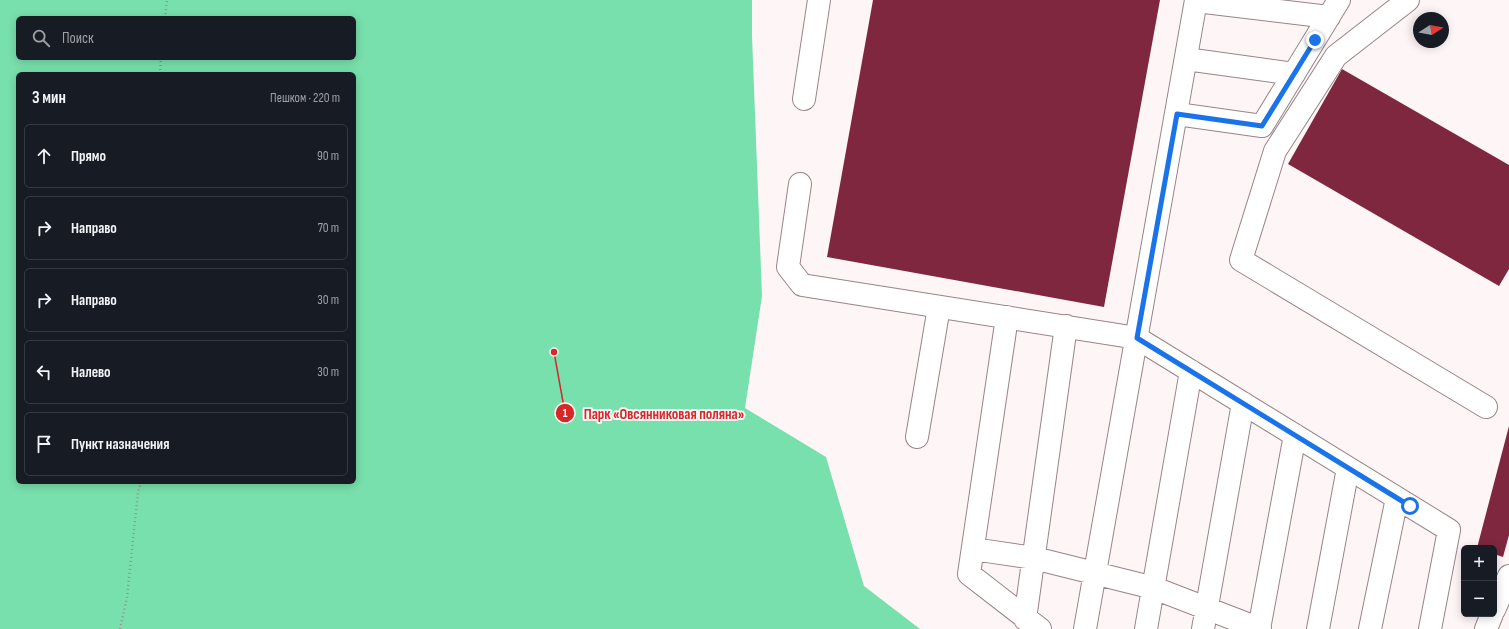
<!DOCTYPE html>
<html lang="ru">
<head>
<meta charset="utf-8">
<style>
  :root { --surface:#171b24; --page:#20242c; --text:#f1f3f6; --muted:#9ea1a6; --line:#363941 }
  body { margin:0; font-family:"Sofia Sans Condensed",sans-serif; background:var(--page); color:var(--text) }
  .controls { position:absolute; right:12px; bottom:12px; display:grid; overflow:hidden; border-radius:6px; box-shadow:0 2px 10px #0003 }
  .controls button { width:36px; height:36px; display:grid; place-items:center; padding:0; border:0; border-bottom:1px solid var(--line); background:var(--surface); color:var(--text); font:20px sans-serif }
  .compass { position:absolute; left:1413px; top:12px; width:36px; height:36px; border-radius:50%; background:var(--surface); box-shadow:0 2px 10px #0003; rotate:79deg }
  .stop { position:absolute; width:12px; height:12px; margin:-9px; border:3px solid #1a73e8; border-radius:50%; background:#fff }
  .stop.end { background:#1a73e8; border-color:#fff; box-shadow:0 1px 4px #0008 }
  .list { margin:0; padding:0; list-style:none }
  h2 { display:flex; justify-content:space-between; align-items:center; height:52px; margin:0; padding:0 16px; font-size:17px }
  h2 small { font-size:13px; font-weight:400; color:var(--muted) }
  .list li { display:grid; grid-template-columns:26px 1fr auto; gap:12px; align-items:center; box-sizing:border-box; height:64px; margin:0 8px 8px; padding:0 8px; border:1px solid var(--line); border-radius:6px }
  .list b { display:block; font-size:15px; white-space:nowrap }
  .list em { font-size:13px; font-style:normal; color:var(--muted) }
  .icon { flex:none; width:22px; height:22px; fill:none; stroke:currentColor; stroke-width:2; stroke-linecap:round; stroke-linejoin:round }
  .map { position:relative; flex:none; width:1509px; height:629px; overflow:hidden }
  .search { position:absolute; background:var(--surface); box-shadow:0 2px 10px #0003; left:16px; top:16px; width:340px; height:44px; display:flex; align-items:center; gap:10px; box-sizing:border-box; padding:0 14px; border-radius:6px; color:var(--muted); font-size:15px }
  .panel { position:absolute; background:var(--surface); box-shadow:0 2px 10px #0003; left:16px; top:72px; width:340px; height:412px; border-radius:6px }
  .map>svg:first-child { display:block }
  .forest { fill:#78e0ad; fill-rule:evenodd }
  .building { fill:#7f273f }
  .lines { fill:none; stroke-linecap:round; stroke-linejoin:round }
  .minor-casing { stroke:#998488; stroke-width:24 }
  .path { stroke:#9a9192; stroke-width:2.5; stroke-dasharray:1 3; stroke-linecap:butt }
  .minor { stroke:#fff; stroke-width:22 }
  .route { stroke:#1a73e8; stroke-width:5 }
  .leader { fill:none; stroke:#d62828; stroke-width:1.5 }
  .callout-dot { fill:#d62828; stroke:#fef5f6; stroke-width:1.5 }
  .mark-label { font-size:12px; text-anchor:middle; font-weight:bold; fill:#fff }
  .callout-label { font-size:15px; text-anchor:middle; font-weight:bold; fill:#d62828; stroke:#fef5f6; stroke-width:4; stroke-linejoin:round; paint-order:stroke }
</style>
</head>
<body>
<div class="map">
<svg width="1509" height="629" viewBox="0 0 1509 629">
  <rect width="100%" height="100%" fill="#fef5f6"/>
  <path class="forest" d="M0,0h752v36l10,260 -17,112 81,49 38,129 56,43h-920zM18,18h336v40h-336zM18,74h336v408h-336z"/>
  <path class="building" d="M873,0h287l-56,307 -277,-50z
    M1342,69l167,96v104l-10,17 -211,-122z
    M1509,426v109l-6,22 -9,-3v-6h-17z"/>
  <g class="lines">
    <g class="minor-casing">
      <path id="minor" d="M1408,0l-72,56 -61,95 -34,109 245,147
        M1196,1l133,16
        M1186,59l108,15
        M804,99l15,-99
        M1177,114l85,12 77,-126
        M800,184l-12,83 14,18 335,53 312,192 -19,99
        M1007,317l-38,257 71,55
        M917,437l22,-130
        M973,549l61,9 120,30 106,41
        M1494,610l15,-34
        M1025,619l41,-293
        M1085,629l111,-629
        M1146,629l45,-258
        M1203,629l40,-226
        M1259,629l36,-194
        M1318,629l30,-161
        M1370,629l27,-131
        M1486,629l6,-15"/>
    </g>
    <path class="path" d="M165,18l2,-18
      M160,74l1,-16
      M120,629l7,-32 11,-105 3,-10"/>
    <use href="#minor" class="minor"/>
  </g>
  <g class="lines">
    <path class="route" d="M1315,40l-53,86 -85,-12 -40,224 273,168"/>
  </g>
  <path class="leader" d="M554 352L565 413"/>
  <g class="callout-dot">
    <circle cx="554" cy="352" r="4"/>
    <circle cx="565" cy="413" r="10"/>
  </g>
  <g class="mark-label">
    <text x="565" y="417">1</text>
  </g>
  <g class="callout-label">
    <text x="664" y="419">Парк «Овсянниковая поляна»</text>
  </g>
</svg>
<div class="controls">
<button>+</button>
<button>−</button>
</div>
<svg class="compass" viewBox="-18 -18 36 36"><path d="M0-13l5 13h-10z" fill="#e53935"/><path d="M0 13l5-13h-10z" fill="#9ea1a6"/></svg>
<div class="stop" style="left:1410px;top:506px"></div>
<div class="stop end" style="left:1315px;top:40px"></div>
<div class="search"><svg class="icon" aria-label="search" viewBox="0 0 24 24"><circle cx="10" cy="10" r="6"/><path d="M15 15l6 6"/></svg>Поиск</div>
<section class="panel">
<h2>3 мин<small>Пешком · 220 m</small></h2>
<ul class="list">
<li><svg class="icon" aria-label="ahead" viewBox="0 0 24 24"><path d="M12 20V5M6 11l6-6 6 6"/></svg><div><b>Прямо</b></div><em>90 m</em></li>
<li><svg class="icon" aria-label="right" viewBox="0 0 24 24"><path d="M7 20v-9h11M14 6l5 5-5 5"/></svg><div><b>Направо</b></div><em>70 m</em></li>
<li><svg class="icon" aria-label="right" viewBox="0 0 24 24"><path d="M7 20v-9h11M14 6l5 5-5 5"/></svg><div><b>Направо</b></div><em>30 m</em></li>
<li><svg class="icon" aria-label="left" viewBox="0 0 24 24"><path d="M17 20v-9H6M10 6l-5 5 5 5"/></svg><div><b>Налево</b></div><em>30 m</em></li>
<li><svg class="icon" aria-label="arrive" viewBox="0 0 24 24"><path d="M6 21V4h12l-3 4 3 4H6"/></svg><div><b>Пункт назначения</b></div></li>
</ul>
</section>
</div>
</body>
</html>
